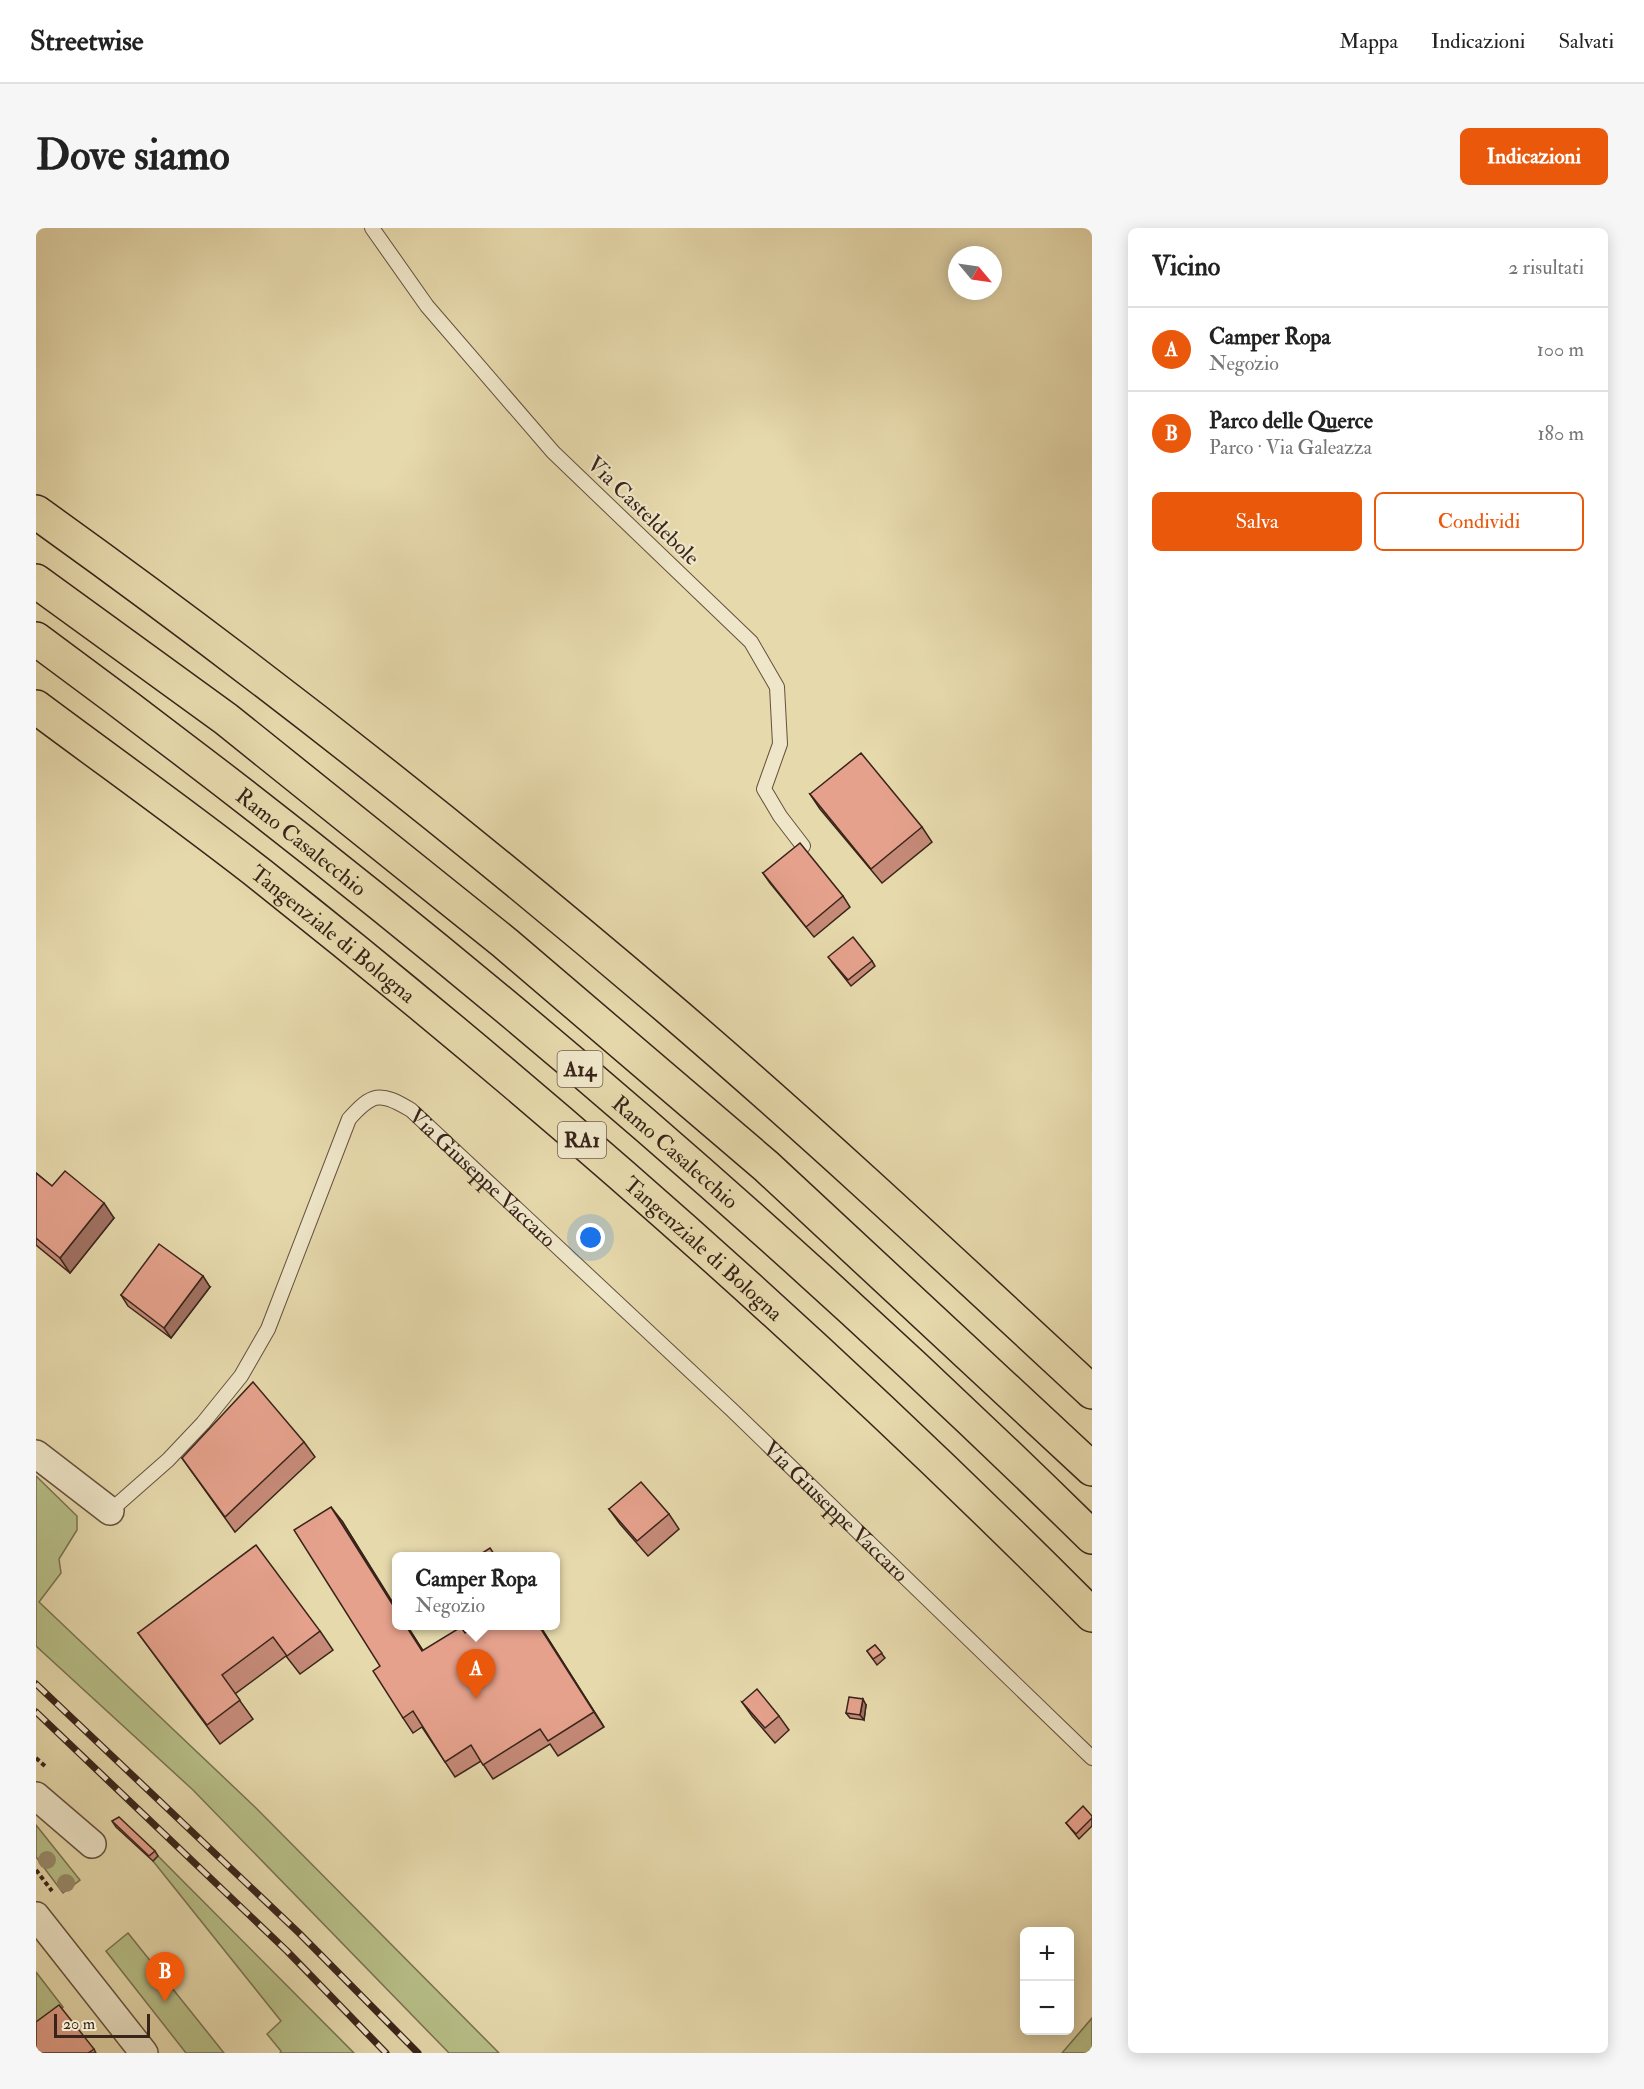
<!DOCTYPE html>
<html lang="it">
<head>
<meta charset="utf-8">
<style>
  :root { --surface:#fff; --page:#f6f6f6; --text:#222; --muted:#767676; --line:#e0e0e0; --accent:#ea580c }
  body { margin:0; font-family:"IM FELL Double Pica",serif; background:var(--page); color:var(--text) }
  .controls { position:absolute; right:18px; bottom:18px; display:grid; overflow:hidden; border-radius:9px; box-shadow:0 3px 15px #0003 }
  .controls button { width:54px; height:54px; display:grid; place-items:center; padding:0; border:0; border-bottom:2px solid var(--line); background:var(--surface); color:var(--text); font:30px sans-serif }
  .compass { position:absolute; left:912px; top:18px; width:54px; height:54px; border-radius:50%; background:var(--surface); box-shadow:0 3px 15px #0003; rotate:119deg }
  .scale { position:absolute; left:18px; bottom:15px; width:96px; box-sizing:border-box; padding-left:6px; border:3px solid #39241a; border-top:0; font-size:16px; line-height:21px; white-space:nowrap; color:#39241a; -webkit-text-stroke:4px #efe6c9; paint-order:stroke }
  .you { position:absolute; left:555px; top:1010px; width:21px; height:21px; margin:-15px; border:4px solid #fff; border-radius:50%; background:#1a73e8; box-shadow:0 0 0 9px #1a73e833 }
  .badge { display:grid; place-items:center; width:39px; height:39px; border-radius:50%; background:var(--accent); color:#fff; font-size:20px; font-weight:700 }
  .pin { position:absolute; translate:-50% -50px; filter:drop-shadow(0 2px 3px #0008) }
  .pin::after { content:''; position:absolute; top:32px; width:21px; height:18px; background:inherit; clip-path:polygon(0 0,100% 0,50% 100%) }
  .popup { position:absolute; left:356px; top:1324px; width:168px; height:78px; box-sizing:border-box; display:grid; place-content:center; border-radius:9px; background:var(--surface); filter:drop-shadow(0 2px 4px #0005); font-size:20px; white-space:nowrap; color:var(--muted) }
  .popup b { font-size:22px; color:var(--text) }
  .popup::after { content:''; position:absolute; left:50%; top:100%; margin-left:-12px; border:12px solid transparent; border-top-color:var(--surface) }
  .list { margin:0; padding:0; list-style:none }
  h2 { display:flex; justify-content:space-between; align-items:center; height:78px; margin:0; padding:0 24px; font-size:26px }
  h2 small { font-size:20px; font-weight:400; color:var(--muted) }
  .list li { display:grid; grid-template-columns:39px 1fr auto; gap:18px; align-items:center; box-sizing:border-box; height:84px; padding:0 24px; border-top:2px solid var(--line) }
  .list b { display:block; font-size:22px; white-space:nowrap }
  .list p { margin:0; font-size:20px; white-space:nowrap; color:var(--muted) }
  .list em { font-size:20px; font-style:normal; color:var(--muted) }
  .actions { display:flex; gap:12px; padding:18px 24px }
  .actions a { flex:1; padding:14px 0; border:2px solid var(--accent); border-radius:9px; text-align:center; font-size:21px; color:var(--accent) }
  .actions .main { background:var(--accent); color:#fff }
  .map { position:relative; flex:none; width:1056px; height:1825px; overflow:hidden; border-radius:9px }
  header { display:flex; align-items:center; gap:36px; box-sizing:border-box; height:84px; padding:0 30px; background:var(--surface); border-bottom:2px solid var(--line) }
  header strong { font-size:28px }
  nav { display:flex; gap:33px; margin-inline-start:auto; font-size:21px }
  .intro { display:flex; align-items:center; justify-content:space-between; box-sizing:border-box; height:144px; padding:0 36px }
  h1 { margin:0; font-size:42px }
  .button { padding:15px 27px; border-radius:9px; background:var(--accent); color:#fff; font-size:21px; font-weight:700 }
  main { display:flex; gap:36px; padding:0 36px }
  aside { flex:1; background:var(--surface); border-radius:9px; box-shadow:0 3px 15px #0003 }
  .map>svg:first-child { display:block }
  .green { fill:#b7bf88; stroke:#787251; stroke-width:1.5 }
  .lines { fill:none; stroke-linecap:round; stroke-linejoin:round }
  .lane-casing { stroke:#64513e; stroke-width:16 }
  .street-casing { stroke:#64513e; stroke-width:30 }
  .highway-casing { stroke:#39241a; stroke-width:36 }
  .path { stroke:#39241a; stroke-width:4; stroke-dasharray:4.5 3; stroke-linecap:butt }
  .lane { stroke:#efe6c9; stroke-width:14 }
  .street { stroke:#efe6c9; stroke-width:27 }
  .highway { stroke:#e6d9ac; stroke-width:33 }
  .rail-casing { stroke:#39241a; stroke-width:7 }
  .rail { stroke:#efe6c9; stroke-width:4.5; stroke-dasharray:14; stroke-linecap:butt }
  .tree { fill:#988b6b }
  .wall { fill:#c58a78; stroke:#39241a; stroke-width:1.5 }
  .shaded-wall { fill:#a07162; stroke:#39241a; stroke-width:1.5 }
  .building { fill:#e5a18c; stroke:#39241a; stroke-width:1.5 }
  .labels { text-anchor:middle; stroke-width:4.5; stroke-linejoin:round; paint-order:stroke }
  .shield { fill:#efe6c9; stroke:#705e4e; stroke-width:1.5 }
  .shield-label { font-size:21px; font-weight:bold; fill:#39241a }
  .street-label { font-size:22px; fill:#39241a; stroke:#efe6c9 }
</style>
</head>
<body>
<header>
<strong>Streetwise</strong>
<nav><a>Mappa</a><a>Indicazioni</a><a>Salvati</a></nav>
</header>
<div class="intro"><h1>Dove siamo</h1><a class="button">Indicazioni</a></div>
<main>
<div class="map">
<svg width="1056" height="1825" viewBox="0 0 1056 1825">
  <rect width="100%" height="100%" fill="#e6d9ac"/>
  <filter id="stains"><feTurbulence type="fractalNoise" baseFrequency=".00333" numOctaves="4"/><feColorMatrix values="0 0 0 0 .2 0 0 0 0 .09 0 0 0 0 .02 0 0 0 .5 -.17"/></filter>
  <radialGradient id="worn" r=".72"><stop offset=".6" stop-color="#630" stop-opacity="0"/><stop offset="1" stop-color="#630" stop-opacity=".3"/></radialGradient>
  <path class="green" d="M0,1248l41,40v14l-18,29 2,14 -22,29 217,206 243,245h-50l-256,-263 -157,-144z
    M0,1597l44,55 -17,13 -27,-36z
    M122,1628l196,197h-74l1,-2 -14,-17 14,-13 -128,-160z
    M92,1705l96,120h-38l-80,-102z
    M0,1744l27,35 -27,21z
    M1056,1790v35h-30z"/>
  <g class="lines">
    <g class="lane-casing">
      <g id="lane">
        <path d="M336,0l55,78 126,146 198,190 26,45 3,57 -16,45 16,27 23,30"/>
        <path id="s1" d="M74,1283l58,-51 35,-37 38,-47 27,-47 81,-210c23,-26 31,-28 62,-9l321,300 360,348"/>
      </g>
    </g>
    <g class="street-casing">
      <path id="street" d="M0,1226l74,57
        M0,1568l56,48
        M0,1688l108,137"/>
    </g>
    <g class="highway-casing">
      <g id="highway">
        <path d="M0,284c217,155 427,321 631,495 145,124 285,255 425,385"/>
        <path d="M0,353l190,138 279,224 261,223 326,303"/>
        <path id="s2" d="M0,411c373,274 726,574 1056,898"/>
        <path id="s3" d="M0,479c75,56 151,110 225,168 290,230 569,477 831,740"/>
      </g>
    </g>
    <path class="path" d="M0,1530l11,10
      M0,1642l16,21"/>
    <use href="#lane" class="lane"/>
    <use href="#street" class="street"/>
    <use href="#highway" class="highway"/>
    <g class="rail-casing">
      <path id="rail" d="M0,1456l263,249 119,120
        M0,1484l251,239 99,102"/>
    </g>
    <use href="#rail" class="rail"/>
  </g>
  <g class="tree">
    <circle cx="11" cy="1632" r="9"/>
    <circle cx="30" cy="1655" r="9"/>
  </g>
  <path class="wall" d="M774,566l112,33 10,15 -50,41 -62,-74z
    M727,645l80,23 7,11 -36,30 -44,-54z
    M836,733l3,5 -24,20 -19,-24z
    M0,945l16,13 62,32 -44,55 -34,-28z
    M174,1059l-39,51 -43,-32 -7,-11z
    M268,1214l11,15 -80,75 -53,-74z
    M573,1281l60,5 10,15 -31,27 -28,-32z
    M306,1293l81,130 42,-18 9,-6 -1,-1h67l64,101 -46,29 -8,-12 -57,35 -12,-18 -26,16 -33,-50 -9,6 -10,-15 -23,-52z
    M284,1403l13,19 -33,24 -14,-18 -51,38 18,25 -33,25 -82,-111z
    M839,1417l10,13 -8,7 -10,-14z
    M706,1474l37,14 10,14 -14,13 -23,-27z
    M830,1477l-2,15 -14,-2 -4,-5z
    M1056,1588v10l-13,13 -13,-16z
    M76,1593l43,30 3,5 -5,5 -37,-34z
    M58,1821l2,4h-60z"/>
  <path class="shaded-wall" d="M68,975l10,15 -44,55 -10,-15z
    M167,1048l7,11 -39,51 -7,-10z
    M295,1279l11,14 54,88v1z
    M370,1398h1l26,40 -11,-15z
    M503,1398h1l64,101 -10,-15z
    M827,1471l3,6 -2,15 -4,-5z"/>
  <path class="building" d="M825,525l61,74 -51,42 -61,-75z
    M764,615l43,53 -37,31 -43,-54z
    M817,709l19,24 -24,19 -20,-23z
    M29,943l39,32 -44,55 -24,-20v-65l16,13z
    M123,1016l44,32 -39,52 -43,-33z
    M217,1154l51,60 -79,75 -43,-59z
    M605,1254l28,32 -32,27 -28,-32z
    M295,1279l65,103v16h10l16,25 39,-24 4,6 9,-6 -1,-1h66l55,86 -46,29 -8,-12 -57,36 -12,-20 -26,17 -32,-51 -10,7 -30,-47 7,-5 -86,-136z
    M220,1317l64,86 -33,25 -14,-19 -51,38 18,25 -33,25 -69,-92z
    M454,1320l6,9h-20z
    M839,1417l7,8 -9,6 -6,-8z
    M721,1461l22,27 -14,12 -23,-26z
    M813,1469l14,2 -3,16 -14,-2z
    M1047,1578l9,10v2l-16,16 -10,-11z
    M83,1589l36,34 -6,5 -37,-35z
    M23,1777l35,44 -6,4h-52v-31z"/>
  <g class="labels">
    <g class="shield">
      <rect x="521.5" y="823" width="45" height="36" rx="4.5"/>
      <rect x="522" y="894" width="48" height="36" rx="4.5"/>
    </g>
    <g class="shield-label">
      <text x="544" y="848">A14</text>
      <text x="546" y="919">RA1</text>
    </g>
    <g class="street-label">
      <text transform="translate(608 282) rotate(44)" y="8">Via Casteldebole</text>
      <text dy="8" stroke="none"><textPath href="#s2" startOffset="334">Ramo Casalecchio</textPath></text>
      <text dy="8" stroke="none"><textPath href="#s3" startOffset="374">Tangenziale di Bologna</textPath></text>
      <text dy="8" stroke="none"><textPath href="#s2" startOffset="820">Ramo Casalecchio</textPath></text>
      <text dy="8" stroke="none"><textPath href="#s1" startOffset="639">Via Giuseppe Vaccaro</textPath></text>
      <text dy="8" stroke="none"><textPath href="#s3" startOffset="860">Tangenziale di Bologna</textPath></text>
      <text dy="8" stroke="none"><textPath href="#s1" startOffset="1125">Via Giuseppe Vaccaro</textPath></text>
    </g>
  </g>
  <rect width="100%" height="100%" filter="url(#stains)"/>
  <rect width="100%" height="100%" fill="url(#worn)"/>
</svg>
<div class="controls">
<button>+</button>
<button>−</button>
</div>
<svg class="compass" viewBox="-18 -18 36 36"><path d="M0-13l5 13h-10z" fill="#e53935"/><path d="M0 13l5-13h-10z" fill="#767676"/></svg>
<div class="scale">20 m</div>
<div class="you"></div>
<div class="pin badge" style="left:440px;top:1471px">A</div>
<div class="popup"><b>Camper Ropa</b>Negozio</div>
<div class="pin badge" style="left:129px;top:1774px">B</div>
</div>
<aside>
<h2>Vicino<small>2 risultati</small></h2>
<ul class="list">
<li><span class="badge">A</span><div><b>Camper Ropa</b><p>Negozio</p></div><em>100 m</em></li>
<li><span class="badge">B</span><div><b>Parco delle Querce</b><p>Parco · Via Galeazza</p></div><em>180 m</em></li>
</ul>
<div class="actions"><a class="main">Salva</a><a>Condividi</a></div>
</aside>
</main>
</body>
</html>
